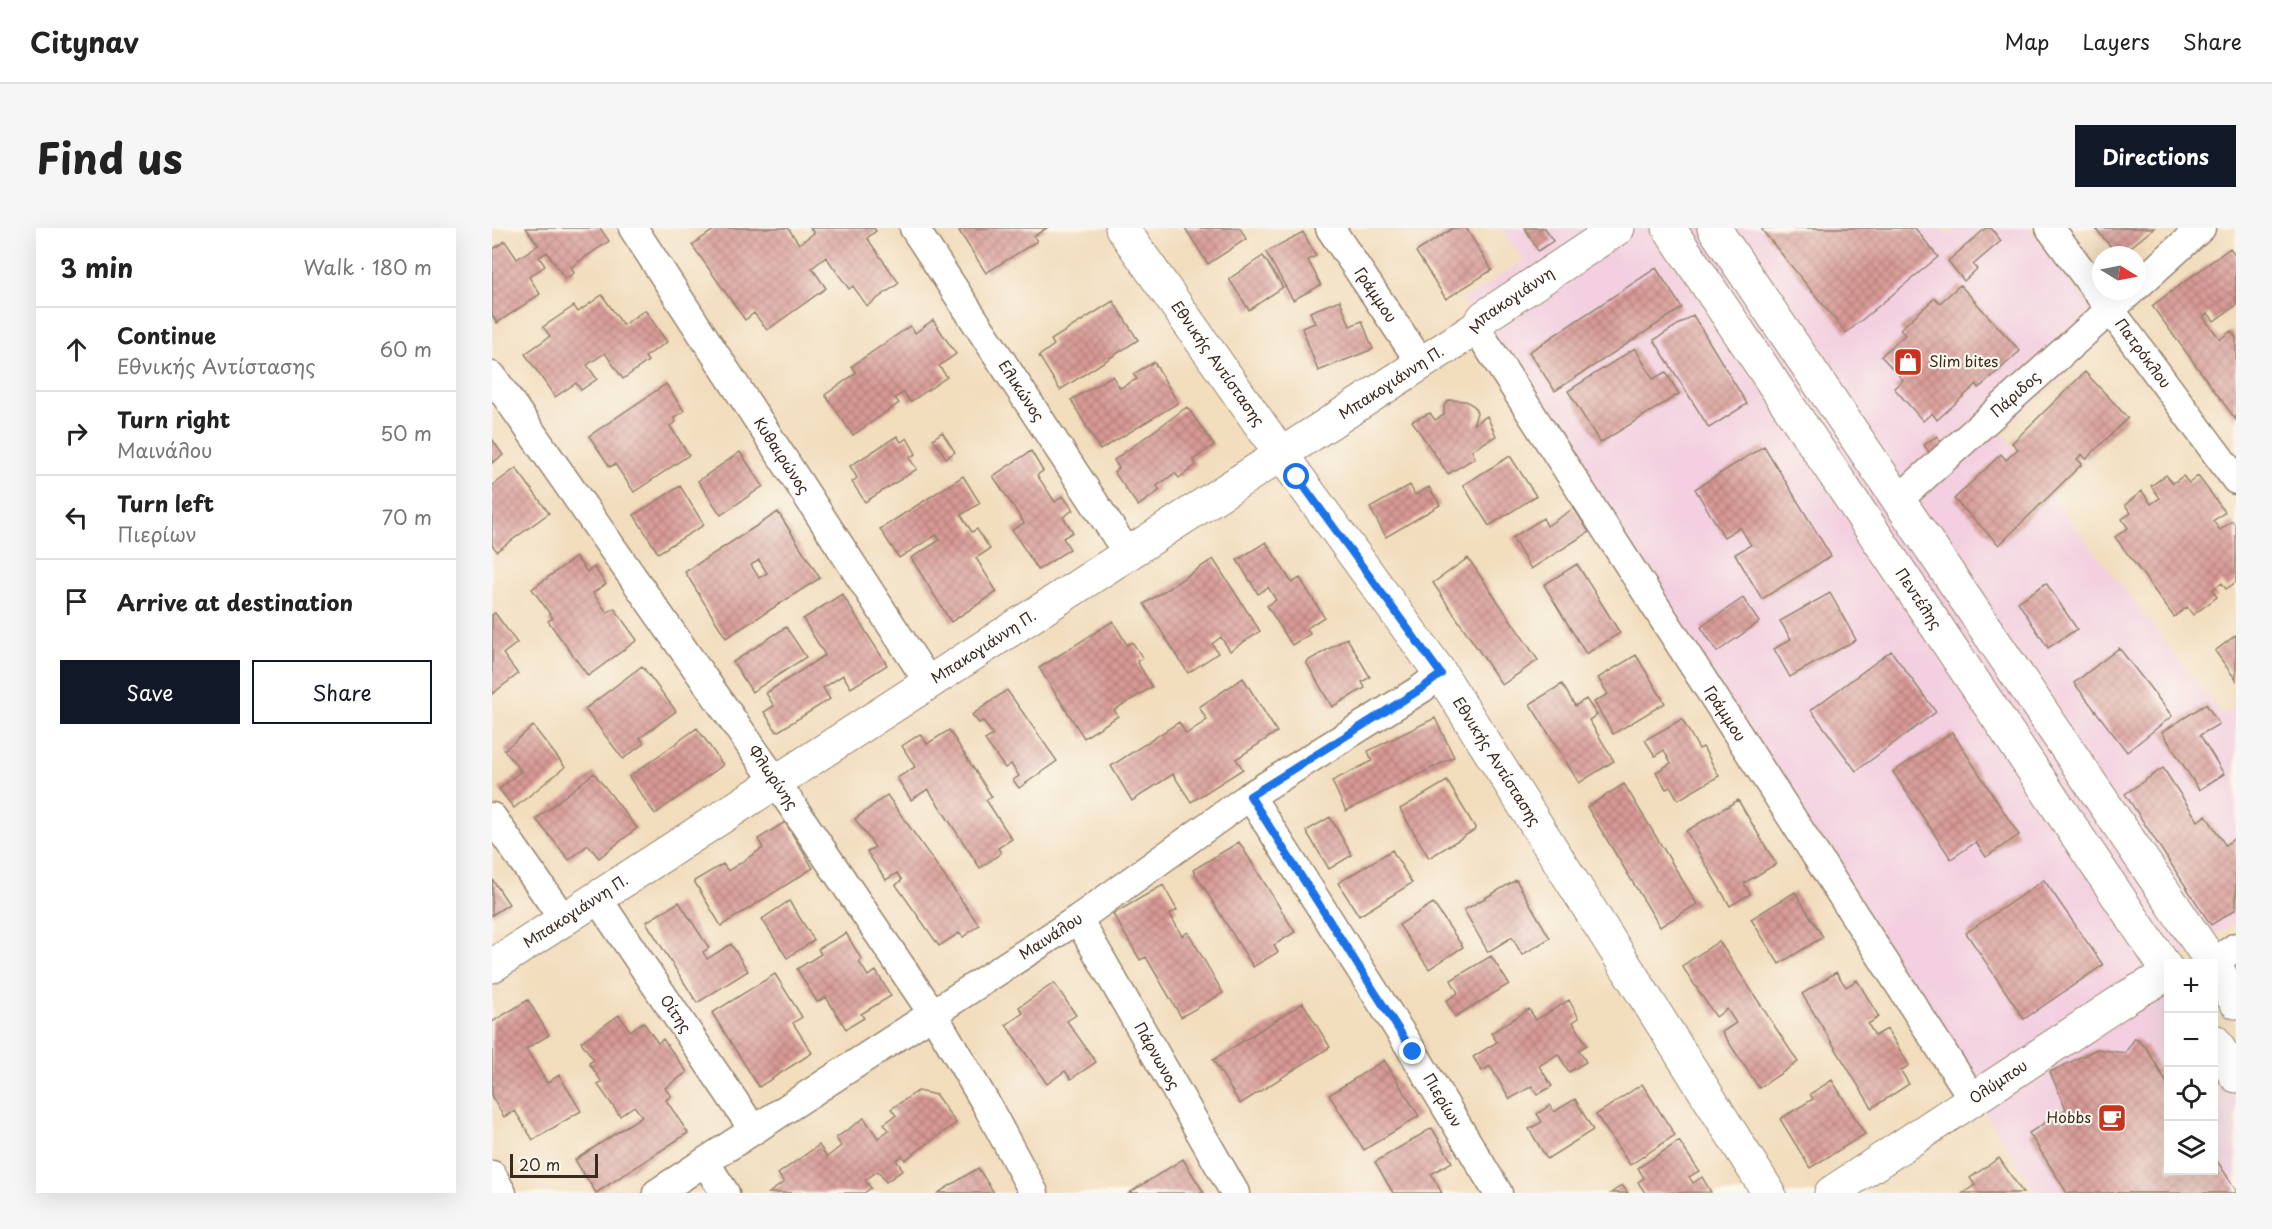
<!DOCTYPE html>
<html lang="en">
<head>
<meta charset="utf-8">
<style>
  :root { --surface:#fff; --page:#f6f6f6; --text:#222; --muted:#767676; --line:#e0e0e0; --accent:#111827 }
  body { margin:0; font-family:"Playpen Sans",sans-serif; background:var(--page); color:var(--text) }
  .controls { position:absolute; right:18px; bottom:18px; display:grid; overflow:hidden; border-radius:0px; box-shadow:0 6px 24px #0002 }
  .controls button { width:54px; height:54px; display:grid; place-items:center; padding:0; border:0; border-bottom:2px solid var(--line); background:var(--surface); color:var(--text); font:30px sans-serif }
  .compass { position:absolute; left:1600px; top:18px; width:54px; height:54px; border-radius:50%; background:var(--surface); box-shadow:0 6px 24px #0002; rotate:100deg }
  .scale { position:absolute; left:18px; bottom:15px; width:88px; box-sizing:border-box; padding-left:6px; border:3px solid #3b2a1e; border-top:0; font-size:16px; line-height:21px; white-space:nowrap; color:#3b2a1e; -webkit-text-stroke:4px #fbf7ec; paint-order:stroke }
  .stop { position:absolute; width:18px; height:18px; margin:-14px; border:4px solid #1a73e8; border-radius:50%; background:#fff }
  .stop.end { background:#1a73e8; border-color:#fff; box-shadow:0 2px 6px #0008 }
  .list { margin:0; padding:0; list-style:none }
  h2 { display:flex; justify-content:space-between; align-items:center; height:78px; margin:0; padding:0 24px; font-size:26px }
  h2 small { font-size:20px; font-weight:400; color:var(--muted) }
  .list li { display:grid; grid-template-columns:39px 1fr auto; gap:18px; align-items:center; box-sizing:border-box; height:84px; padding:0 24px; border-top:2px solid var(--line) }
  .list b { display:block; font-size:22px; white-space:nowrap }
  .list p { margin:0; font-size:20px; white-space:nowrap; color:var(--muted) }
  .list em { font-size:20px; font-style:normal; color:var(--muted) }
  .actions { display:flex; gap:12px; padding:18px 24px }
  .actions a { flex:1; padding:14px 0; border:2px solid var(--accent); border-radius:0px; text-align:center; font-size:21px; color:var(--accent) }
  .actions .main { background:var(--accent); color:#fff }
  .icon { flex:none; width:33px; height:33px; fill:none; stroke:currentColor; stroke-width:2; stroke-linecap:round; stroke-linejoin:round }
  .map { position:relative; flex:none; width:1744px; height:965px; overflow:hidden; border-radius:0px }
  header { display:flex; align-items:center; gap:36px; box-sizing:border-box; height:84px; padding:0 30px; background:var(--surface); border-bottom:2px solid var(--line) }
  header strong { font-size:28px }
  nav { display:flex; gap:33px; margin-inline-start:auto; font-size:21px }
  .intro { display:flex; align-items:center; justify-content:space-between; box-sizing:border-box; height:144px; padding:0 36px }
  h1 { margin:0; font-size:42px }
  .button { padding:15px 27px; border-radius:0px; background:var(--accent); color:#fff; font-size:21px; font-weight:700 }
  main { display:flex; gap:36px; padding:0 36px }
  aside { flex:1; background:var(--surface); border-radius:0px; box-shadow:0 6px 24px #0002 }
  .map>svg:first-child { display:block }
  .built { fill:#f3cfe0 }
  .building { fill:url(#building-cross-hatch); fill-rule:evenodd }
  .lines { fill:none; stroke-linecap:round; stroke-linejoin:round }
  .minor-casing { stroke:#96846e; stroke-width:31 }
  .tertiary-casing { stroke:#96846e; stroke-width:35 }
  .secondary-casing { stroke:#96846e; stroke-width:35 }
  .minor { stroke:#fff; stroke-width:28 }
  .tertiary { stroke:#fff; stroke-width:33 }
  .secondary { stroke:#fff; stroke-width:33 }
  .route { stroke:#1a73e8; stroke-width:8 }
  .labels { text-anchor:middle; stroke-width:4.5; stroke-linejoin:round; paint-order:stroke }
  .street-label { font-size:15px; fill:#3b2a1e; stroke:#fbf7ec }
  .poi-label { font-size:15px; fill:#3b2a1e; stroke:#fbf7ec; text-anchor:start }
</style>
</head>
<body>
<header>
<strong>Citynav</strong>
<nav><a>Map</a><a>Layers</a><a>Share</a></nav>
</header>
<div class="intro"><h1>Find us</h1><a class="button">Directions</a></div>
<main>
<aside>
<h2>3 min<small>Walk · 180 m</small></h2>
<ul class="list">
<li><svg class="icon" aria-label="ahead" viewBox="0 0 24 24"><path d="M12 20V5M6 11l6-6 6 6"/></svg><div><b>Continue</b><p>Εθνικής Αντίστασης</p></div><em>60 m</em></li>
<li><svg class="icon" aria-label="right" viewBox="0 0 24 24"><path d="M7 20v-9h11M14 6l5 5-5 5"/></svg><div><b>Turn right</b><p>Μαινάλου</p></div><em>50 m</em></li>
<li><svg class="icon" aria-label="left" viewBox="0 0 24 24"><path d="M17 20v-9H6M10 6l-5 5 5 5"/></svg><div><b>Turn left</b><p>Πιερίων</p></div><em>70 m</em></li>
<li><svg class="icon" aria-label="arrive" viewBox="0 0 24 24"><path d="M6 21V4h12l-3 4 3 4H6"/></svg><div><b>Arrive at destination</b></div></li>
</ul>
<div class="actions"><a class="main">Save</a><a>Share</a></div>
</aside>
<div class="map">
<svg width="1744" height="965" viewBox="0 0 1744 965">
  <defs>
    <pattern id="building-cross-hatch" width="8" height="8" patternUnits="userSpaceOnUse" patternTransform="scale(1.5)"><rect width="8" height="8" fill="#d89a95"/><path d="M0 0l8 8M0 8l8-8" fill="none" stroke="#b07e79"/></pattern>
  </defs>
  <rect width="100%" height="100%" fill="#fbf7ec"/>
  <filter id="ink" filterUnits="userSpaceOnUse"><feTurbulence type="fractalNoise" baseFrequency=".0167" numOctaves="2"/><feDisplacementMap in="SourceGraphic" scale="12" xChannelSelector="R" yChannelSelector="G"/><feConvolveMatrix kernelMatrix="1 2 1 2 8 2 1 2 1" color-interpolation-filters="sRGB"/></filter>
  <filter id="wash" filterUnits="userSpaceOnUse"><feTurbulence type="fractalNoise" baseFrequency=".008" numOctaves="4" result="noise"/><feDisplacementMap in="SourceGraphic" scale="24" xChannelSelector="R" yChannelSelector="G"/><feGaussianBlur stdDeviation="1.35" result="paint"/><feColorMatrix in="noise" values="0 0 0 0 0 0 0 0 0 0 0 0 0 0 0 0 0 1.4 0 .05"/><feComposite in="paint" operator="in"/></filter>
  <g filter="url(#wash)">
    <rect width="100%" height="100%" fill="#f2ddbd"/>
    <path class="built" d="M1009,0h440l6,8 11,-8h71l81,106 -109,97 221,284 14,-10v217l-81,52 13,22v174h46v-104l22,35v92h-199l-574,-893 60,-39z"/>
    <g id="blocks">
      <path class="building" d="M34,0h74l9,13 -38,26 3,6 -9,6 -18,-27 -8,5 6,9 -16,11 11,17 -43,29 -5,-8v-65l13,-9 12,18 21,-14z
        M218,0h78l11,16 15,-11 -4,-5h64l2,3 -9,7 32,45 -32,23 -14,-20 -4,3 -23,-32 -14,11 14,20 -59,42 -13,-17 -9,7 -53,-75 20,-14z
        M473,0h82l-13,8 3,5 -51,32 -27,-42z
        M693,0h55l6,11 -38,25z
        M961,0h13l26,42 -46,29 -30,-47z
        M1033,0h20l8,13 -15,10z
        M1272,0h151l23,29 -92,76 -84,-103z
        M1494,0h5l10,13 -28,24 4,4 -13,12 -16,-20z
        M1603,0h59l-33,27h-3z
        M811,4l13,24 -8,4 13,25 -28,15 -27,-48z
        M1738,20l6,8v49l-22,16 -6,-8 -5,4 17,22 11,-8 5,7v82l-84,-114z
        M771,28l20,31 -34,23 -20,-31z
        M1164,40l26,40 -127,83 -26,-39z
        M1468,57l60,66 -41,37 -2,-4 -40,36 -5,-7 -9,8 -29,-33 9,-8 -22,-24 24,-21 -5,-6 35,-31 5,5z
        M110,67l21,30 22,-15 22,32 -22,15 3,4 -25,18 -18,-26 -18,12 10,14 -16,11 -5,-7 -21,14 -30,-43 25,-18 -7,-9 31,-21 4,6z
        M848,72l10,26 12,-5 11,28 -55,22 -16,-43 13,-5 -5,-11z
        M621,73l25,39 -78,50 -21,-34 15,-11 -3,-5z
        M1201,87l54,89 -38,24 -55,-88z
        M441,92l23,34 -17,12 8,11 -37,25 -6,-10 -9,6 4,5 -46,32 -28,-40 31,-22 -4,-7 58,-40 5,7z
        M1143,120l18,31 13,-7 13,22 -79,49 -32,-52z
        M662,134l24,41 -78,47 -29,-50 41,-24 8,12 17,-9 -4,-5z
        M1593,144l43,46 -42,41 -4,-5 -5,5 5,5 -83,81 -45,-46 47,-45 5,6 12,-11 -6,-6z
        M174,156l18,27 -10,7 2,4 -6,4 19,29 -55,37 -19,-28 -5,3 -21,-31z
        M957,172l17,1 8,5 3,7 -4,12 14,-9 9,20 -24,14 3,8 -27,16 -36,-53 18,-8 5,7 9,-5v-9z
        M695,179l27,38 -21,15 3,5 -17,13 -4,-5 -18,13 3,4 -22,16 -24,-34 5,-4 -5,-8z
        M450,204l13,20 -9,6 -13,-19z
        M405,208l4,6 6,-4 9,16 -7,4 8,11 -52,33 -13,-20 5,-4 -7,-12z
        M1445,208l7,11 -13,9 -7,-11z
        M0,211l11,16 -11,8z
        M1272,218l67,110 -69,43 -27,-45 16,-9 -11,-18 -16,10 -29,-48z
        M539,223l12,20 -6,4 18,27 8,-6 10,14 -10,7 10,15 -10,6 7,11 -32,21 -26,-40 12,-7 -31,-47z
        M248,224l23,34 -42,29 -23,-34z
        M1018,228l26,40 -47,30 -26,-41z
        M24,240l33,45 -52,38 -5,-6v-59z
        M1674,247l7,8 10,-7 6,7 9,-7 27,36 -12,9 7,9 12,-9 4,5v56l-10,7 -4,-6 -10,7 5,7 -24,18 -6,-8 -13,10 -59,-80 13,-9 -6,-9 9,-6 -6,-8 17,-14 9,13 9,-6 -9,-12z
        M471,248l17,27 -19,12 11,17 5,-3 13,20 -14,9 21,34 -46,30 -40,-64 29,-18 -4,-5 -37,23 -19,-29z
        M918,257l5,10 14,-8 11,18 -54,32 -16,-29z
        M188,258l24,39 -46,28 -24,-38z
        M1082,280l15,24 -58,37 -19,-31 31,-20 4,8z
        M286,284l42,66 -94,60 -41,-66zM267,332l8,13 -8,5 -8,-13z
        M774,314l26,41 8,-5 24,39 -17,11 3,6 -18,11 -25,-39 9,-6 -8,-13 -10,7 -21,-34z
        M84,329l11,15 7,-5 12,17 -13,9 14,20 7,-5 23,32 -49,36 -40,-55 5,-3 -21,-29z
        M976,330l70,102 -36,25 -69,-102z
        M721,331l47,72 -30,20 -9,-14 -9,7 6,9 -30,20 -44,-69z
        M1085,336l43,69 -34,21 -42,-69z
        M1554,355l31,46 -29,19 -30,-46z
        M1338,365l26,47 -66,37 -16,-28 17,-10 -11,-18z
        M350,366l45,71 -36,23 -8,-13 -20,13 7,11 -53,33 -13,-20 10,-6 -8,-13 59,-38 -22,-36z
        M1251,370l16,24 -42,30 -16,-25z
        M3,385l22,30 -14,11 15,20 -26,20v-79z
        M621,393l14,24 5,-3 11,16 -6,3 15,26 -38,23 4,6 -34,22 -45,-70z
        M294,399l20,30 -54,35 -19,-30z
        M1744,407v45l-21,-29z
        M855,410l23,39 -8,5 3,6 -33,19 -26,-45z
        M1627,420l53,68 -45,36 -53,-69z
        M1399,423l45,61 -80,59 -45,-61z
        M1144,427l29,48 -52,31 -19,-32 14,-8 -10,-16z
        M150,438l34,45 -36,27 4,5 -21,16 -38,-50z
        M751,450l34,54 -41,27 7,10 -52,33 -18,-28 -41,27 -21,-35 68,-44 7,12 21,-14 -8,-13z
        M1070,456l13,22 11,-7 11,16 -8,5 25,41 -35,22 -49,-79z
        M515,462l50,71 -38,27 -6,-8 6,-4 -8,-12 -6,4 -20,-28 8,-5 -10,-14 -4,2 -7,-8z
        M1714,476l13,20 -19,11 24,39 -25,16 -37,-58z
        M943,490l19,39 -108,54 -14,-30 40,-20 -4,-10z
        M1190,491l17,30 4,-2 16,29 -41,24 -7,-13 -5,2 -10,-17 15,-9 -7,-13 -9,6 -10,-16z
        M41,498l32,41 -51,41 -15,-19 22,-18 -17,-21z
        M205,500l26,37 -68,49 -26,-37z
        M457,502l43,67 -6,3 26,39 -14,9 3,5 -21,15 -52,-79 -17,11 -14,-22 18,-11 -13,-21 18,-12 7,10z
        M1460,504l67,103 -33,22 -10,-15 -25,17 -58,-87z
        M1671,540l35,53 8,-6 19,30 10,-7 1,1v70l-25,16 -86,-131z
        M102,545l43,55 -38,30 -11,-13 -19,15 -33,-41z
        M955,553l29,48 -47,29 -29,-49z
        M1132,556l73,120 -37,23 -73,-120z
        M395,567l92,130 -16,12 -4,-4 -20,13 -43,-61 6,-5 -5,-7 -11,7 -19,-28 8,-5 -20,-28z
        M1246,572l38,64 -32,19 6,11 -20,12 -44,-75z
        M838,589l22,38 -23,14 -23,-38z
        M293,594l28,46 -92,58 -27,-45 29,-17 5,7 35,-23 -5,-9z
        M747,614l56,90 -21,13 4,7 -25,15 -60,-97z
        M900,622l20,33 -53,33 -21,-33z
        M0,651l17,25 -17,11z
        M1024,652l34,58 -28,17 -10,-18 -24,15 -24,-42z
        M1552,652l59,85 -79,54 -58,-86z
        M671,657l14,25 -7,4 12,22 6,-4 35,61 -42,24 -35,-60 -6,3 -27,-46z
        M1303,664l28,45 -44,27 -28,-45z
        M297,673l25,39 -27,18 -25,-39z
        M187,674l30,46 -6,4 4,7 24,-15 17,27 -51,32 -51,-81z
        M941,675l30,44 -34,22 -30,-44z
        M354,705l16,27 -3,2 9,14 8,-5 15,25 -30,18 3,4 -18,11 -20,-32 -9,5 -20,-33 24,-15 -3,-5z
        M1227,713l79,121 -39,26 -37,-56 14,-9 -9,-14 -11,8 -34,-51z
        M999,728l18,28 -54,33 -9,-16 12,-8 -7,-13z
        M1344,744l10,15 11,-7 22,37 -11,7 7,12 12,-7 22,36 -8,6 8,13 -37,24 -70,-114z
        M283,746l27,43 -9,6 19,30 -53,34 -47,-74z
        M562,755l22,32 -9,6 29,41 -25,17 -6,-8 -18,13 -41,-59 17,-12 -4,-6z
        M36,772l21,35 -23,14 21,34 12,-8 22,36 -48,29 -18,-29 -11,6 -12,-20v-75z
        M1077,772l10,18 -6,4 14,23 -8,5 7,12 -17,10 -11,-18 -19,12 13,20 -15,9 -5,-9 -22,13 -20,-33 -8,5 -9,-14 24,-15 -6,-9 38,-24 7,11z
        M811,775l27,44 -90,57 -27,-44z
        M127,787l11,16 13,-9 15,21 5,-4 24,33 -22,16 6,8 -5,4 22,33 -92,60 -21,-33 67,-44 -8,-10 -14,10 -22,-31 4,-3 -13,-19 5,-3 -13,-18z
        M1643,810l11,9 22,38v85h46v-14l22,34v3h-169l-38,-60 37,-24 -16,-37 47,-23 28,4z
        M892,832l35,56 -55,34 -35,-55z
        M1340,852l33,54 -55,34 -30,-49 33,-20 -3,-5z
        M1150,856l33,51 -45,30 -34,-50z
        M426,863l18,4 20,28 -51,37 -3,-4 -6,4 7,10 -17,12 -8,-11 -13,9 6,8 -7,5h-95l15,-11 -6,-8 41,-29 8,12 14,-11 -5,-8 28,-20 14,20 11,-8 -5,-6 12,-9 -5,-6z
        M1083,871l18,31 -46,29 -18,-30 13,-7 -5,-8 13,-9 4,7z
        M940,900l20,34 -21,12 11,19h-49l-18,-31z
        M1187,913l20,30 -10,6 4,6 9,-6 9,15 -66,1 -7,-11 6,-4 -6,-10z
        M1507,930l24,35h-60l12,-8 -5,-7z
        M691,931l21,34h-75z
        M486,940l16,25h-56z
        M1130,957l6,8h-17z"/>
    </g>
  </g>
  <g filter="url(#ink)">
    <use href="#blocks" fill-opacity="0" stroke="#96846e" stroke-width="1.5"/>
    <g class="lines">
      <g class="minor-casing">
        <g id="minor">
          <path id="s1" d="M141,0l296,455"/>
          <path id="s2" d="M422,0l214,326"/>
          <path id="s3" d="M838,0l91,135"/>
          <path id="s4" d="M1558,0l186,252"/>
          <path d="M1645,58l64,-58"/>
          <path id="s5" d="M984,100l497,771"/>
          <path id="s6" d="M0,148l284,406 157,232 52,88 49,91"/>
          <path id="s7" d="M1406,272l233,-209"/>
          <path id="s8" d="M758,568l163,256 85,141"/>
          <path d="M0,589l72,103"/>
          <path id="s9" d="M105,670l156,231"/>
          <path id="s10" d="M586,691l157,274"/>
          <path d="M1721,735l23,-16"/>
          <path d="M213,934l20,31"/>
          <path d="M0,947l10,18"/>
          <path id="s11" d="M165,965l421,-274 172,-123 171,-107 20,-15"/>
        </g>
      </g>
      <g class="tertiary-casing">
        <g id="tertiary">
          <path id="s12" d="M630,0l159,226 160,220 328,519"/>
          <path id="s13" d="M0,738l984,-638 8,-11 134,-89"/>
          <path id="s14" d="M1339,965l298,-197 39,-22"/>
        </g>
      </g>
      <g class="secondary-casing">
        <g id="secondary">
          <path id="s15" d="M1177,0l499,743"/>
          <path d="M1222,0l499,736"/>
          <path d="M1722,736l22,38"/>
          <path d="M1722,813l22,35"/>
        </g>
      </g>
      <use href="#minor" class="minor"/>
      <use href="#tertiary" class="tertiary"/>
      <use href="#secondary" class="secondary"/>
    </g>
  </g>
  <g class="lines" filter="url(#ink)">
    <path class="route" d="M805,249l144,197 -20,15 -171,107 163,256"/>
  </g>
  <defs>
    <g id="shop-square" transform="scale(1.5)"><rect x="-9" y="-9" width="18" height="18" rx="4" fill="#c8321e" stroke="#fbf7ec"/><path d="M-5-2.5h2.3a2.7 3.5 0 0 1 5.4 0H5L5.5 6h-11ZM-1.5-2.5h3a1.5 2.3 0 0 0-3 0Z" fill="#fff"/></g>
    <g id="cafe-square" transform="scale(1.5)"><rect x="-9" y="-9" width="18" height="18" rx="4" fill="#c8321e" stroke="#fbf7ec"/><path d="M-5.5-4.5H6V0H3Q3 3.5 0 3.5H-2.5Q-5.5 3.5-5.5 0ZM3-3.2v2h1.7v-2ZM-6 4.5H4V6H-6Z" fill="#fff"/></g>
  </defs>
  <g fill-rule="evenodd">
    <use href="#shop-square" x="1416" y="134"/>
    <use href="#cafe-square" x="1620" y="890"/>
  </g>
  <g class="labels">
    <g class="street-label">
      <text dy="5" stroke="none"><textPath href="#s3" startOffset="81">Γράμμου</textPath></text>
      <text dy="5" stroke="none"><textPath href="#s13" startOffset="1218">Μπακογιάννη</textPath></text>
      <text dy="5" stroke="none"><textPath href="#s4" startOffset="156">Πατρόκλου</textPath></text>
      <text dy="5" stroke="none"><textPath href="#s12" startOffset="166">Εθνικής Αντίστασης</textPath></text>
      <text dy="5" stroke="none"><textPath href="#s13" startOffset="1072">Μπακογιάννη Π.</textPath></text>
      <text dy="5" stroke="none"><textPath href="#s2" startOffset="195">Ελικώνος</textPath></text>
      <text dy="5" stroke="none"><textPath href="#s7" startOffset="158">Πάριδος</textPath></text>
      <text dy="5" stroke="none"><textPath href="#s1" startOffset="272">Κυθαιρώνος</textPath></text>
      <text dy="5" stroke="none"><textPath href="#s15" startOffset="447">Πεντέλης</textPath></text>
      <text dy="5" stroke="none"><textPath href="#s13" startOffset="586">Μπακογιάννη Π.</textPath></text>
      <text dy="5" stroke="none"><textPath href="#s5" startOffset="459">Γράμμου</textPath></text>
      <text dy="5" stroke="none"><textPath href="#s12" startOffset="652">Εθνικής Αντίστασης</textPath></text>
      <text dy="5" stroke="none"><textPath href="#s6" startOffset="490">Φλωρίνης</textPath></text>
      <text dy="5" stroke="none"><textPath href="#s13" startOffset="100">Μπακογιάννη Π.</textPath></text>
      <text dy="5" stroke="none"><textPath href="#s11" startOffset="470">Μαινάλου</textPath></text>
      <text dy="5" stroke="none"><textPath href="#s9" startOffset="140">Οίτης</textPath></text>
      <text dy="5" stroke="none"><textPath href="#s10" startOffset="158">Πάρνωνος</textPath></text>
      <text dy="5" stroke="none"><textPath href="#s14" startOffset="201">Ολύμπου</textPath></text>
      <text dy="5" stroke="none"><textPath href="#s8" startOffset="360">Πιερίων</textPath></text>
    </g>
    <g class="poi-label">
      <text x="1437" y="139">Slim bites</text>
      <text x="1599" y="895" text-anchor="end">Hobbs</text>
    </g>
  </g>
</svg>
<div class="controls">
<button>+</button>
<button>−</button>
<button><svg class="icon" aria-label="locate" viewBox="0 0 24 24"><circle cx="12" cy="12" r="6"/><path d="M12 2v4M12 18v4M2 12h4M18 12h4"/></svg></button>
<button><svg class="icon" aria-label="layers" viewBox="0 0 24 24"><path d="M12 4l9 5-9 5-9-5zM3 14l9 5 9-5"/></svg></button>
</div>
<svg class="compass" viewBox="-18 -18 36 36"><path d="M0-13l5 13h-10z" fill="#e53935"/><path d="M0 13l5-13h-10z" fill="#767676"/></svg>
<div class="scale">20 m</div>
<div class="stop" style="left:805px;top:249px"></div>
<div class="stop end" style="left:921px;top:824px"></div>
</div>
</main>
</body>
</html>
